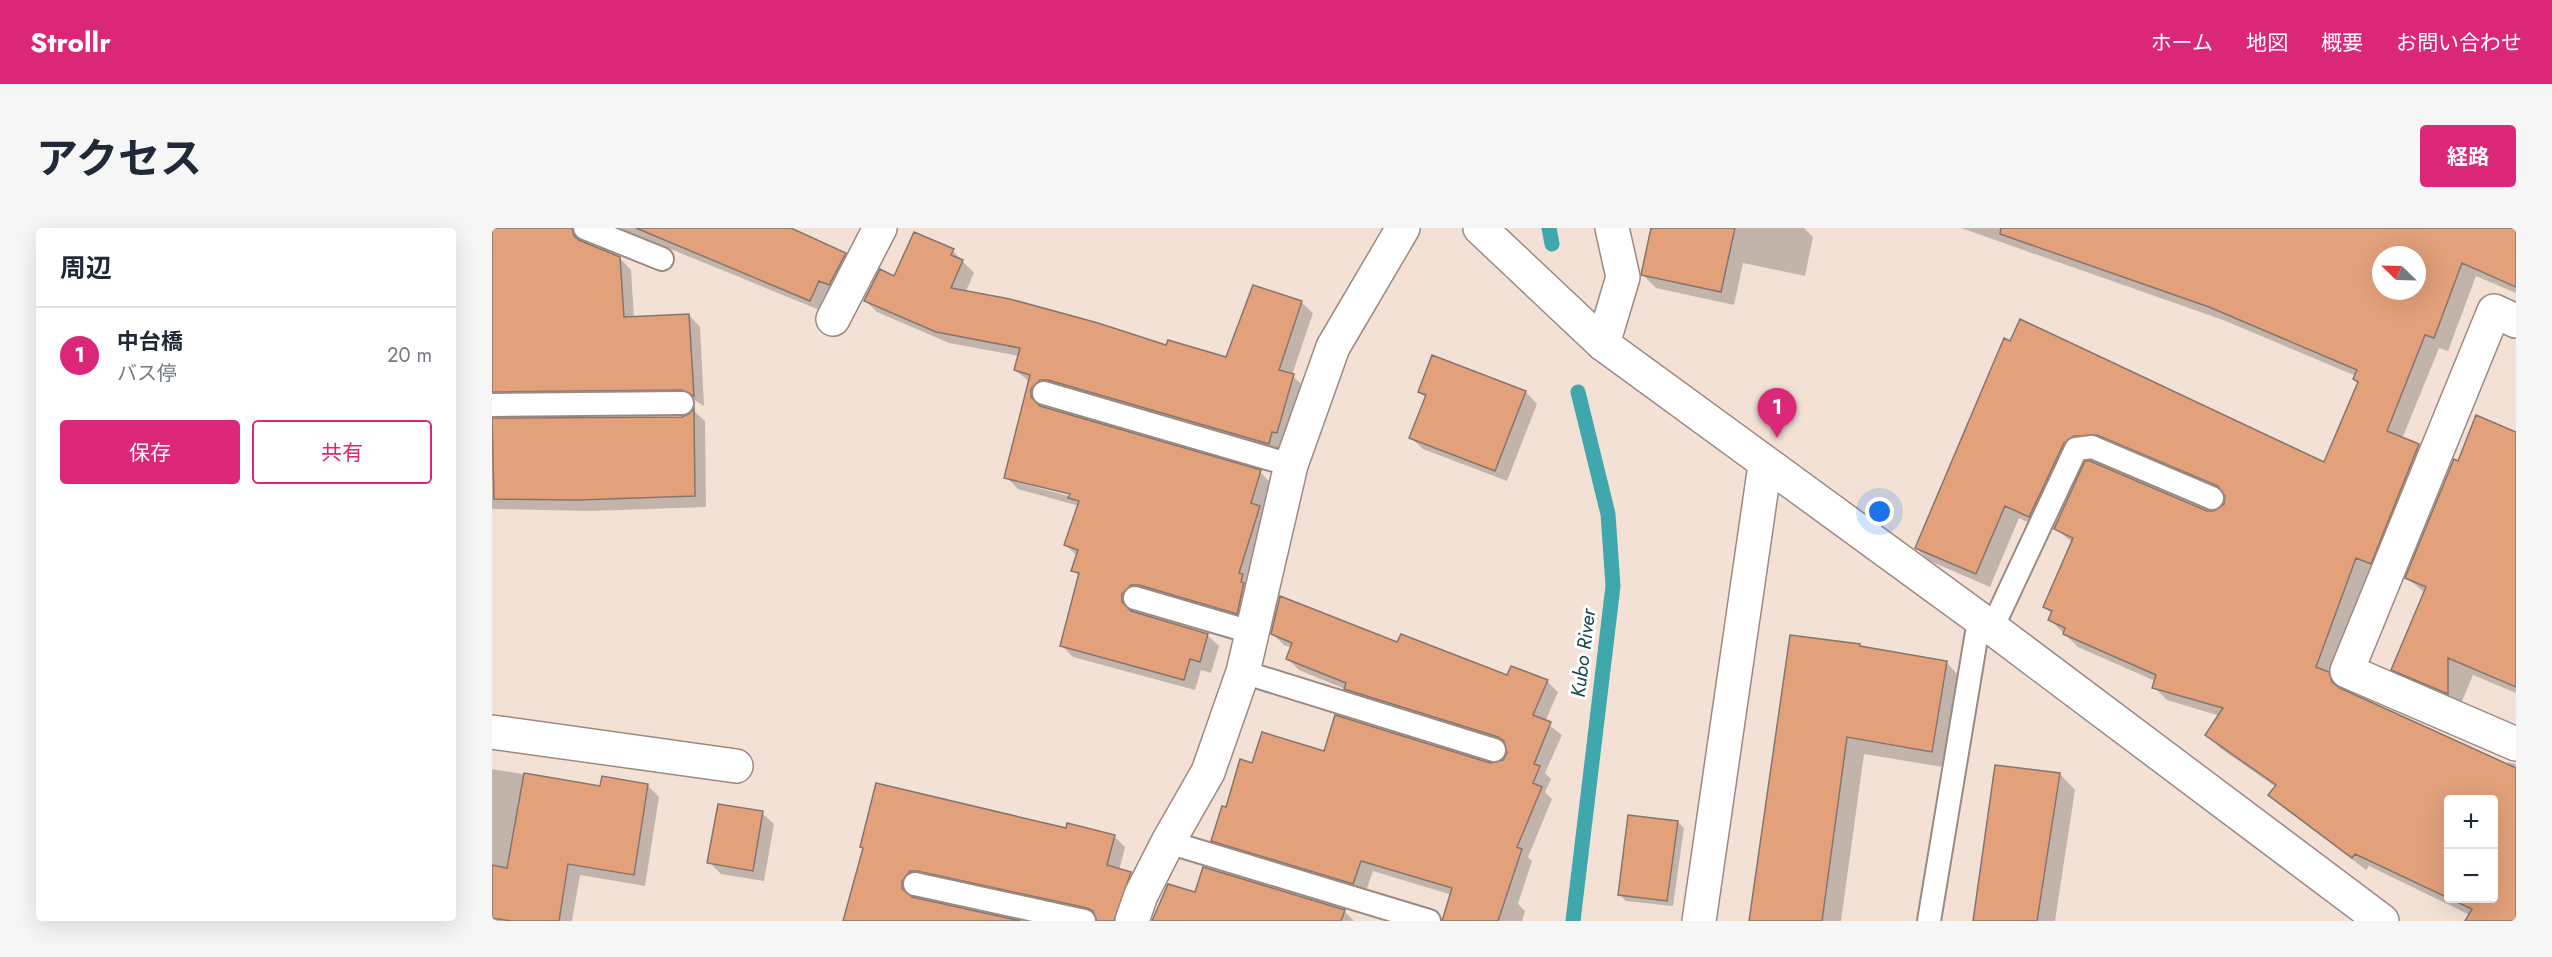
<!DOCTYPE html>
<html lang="ja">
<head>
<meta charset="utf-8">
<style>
  :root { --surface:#fff; --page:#f6f6f7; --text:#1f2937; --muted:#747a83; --line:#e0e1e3; --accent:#db2777 }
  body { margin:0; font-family:Jost,"Noto Sans JP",sans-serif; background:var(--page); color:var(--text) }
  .controls { position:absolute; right:18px; bottom:18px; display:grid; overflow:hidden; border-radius:6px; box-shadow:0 6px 24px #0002 }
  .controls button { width:54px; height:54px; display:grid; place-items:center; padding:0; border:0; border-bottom:2px solid var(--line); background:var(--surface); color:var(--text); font:30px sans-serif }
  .compass { position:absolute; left:1880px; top:18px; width:54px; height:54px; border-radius:50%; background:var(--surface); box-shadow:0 6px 24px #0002; rotate:293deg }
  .you { position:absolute; left:1388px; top:284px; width:21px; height:21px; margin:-15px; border:4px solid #fff; border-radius:50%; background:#1a73e8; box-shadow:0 0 0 9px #1a73e833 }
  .badge { display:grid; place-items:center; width:39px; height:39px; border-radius:50%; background:var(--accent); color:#fff; font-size:20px; font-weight:700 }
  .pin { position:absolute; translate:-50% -50px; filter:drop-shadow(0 2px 3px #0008) }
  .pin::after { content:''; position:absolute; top:32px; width:21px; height:18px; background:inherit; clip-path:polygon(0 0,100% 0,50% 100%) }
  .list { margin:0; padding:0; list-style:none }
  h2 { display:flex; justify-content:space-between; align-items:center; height:78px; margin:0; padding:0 24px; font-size:26px }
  h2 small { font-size:20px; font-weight:400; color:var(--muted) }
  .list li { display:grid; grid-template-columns:39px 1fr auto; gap:18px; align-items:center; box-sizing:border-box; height:96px; padding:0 24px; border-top:2px solid var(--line) }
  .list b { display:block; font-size:22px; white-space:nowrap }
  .list p { margin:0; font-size:20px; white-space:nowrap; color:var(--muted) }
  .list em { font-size:20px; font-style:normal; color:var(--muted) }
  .actions { display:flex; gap:12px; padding:18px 24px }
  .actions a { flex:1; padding:14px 0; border:2px solid var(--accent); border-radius:6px; text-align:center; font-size:21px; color:var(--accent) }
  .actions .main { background:var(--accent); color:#fff }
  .map { position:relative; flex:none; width:2024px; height:693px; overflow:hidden; border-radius:6px }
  header { display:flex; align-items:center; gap:36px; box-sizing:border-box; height:84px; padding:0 30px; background:var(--accent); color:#fff }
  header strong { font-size:28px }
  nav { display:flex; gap:33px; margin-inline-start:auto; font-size:21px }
  .intro { display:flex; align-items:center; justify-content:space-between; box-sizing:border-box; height:144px; padding:0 36px }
  h1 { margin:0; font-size:42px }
  .button { padding:15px 27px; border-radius:6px; background:var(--accent); color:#fff; font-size:21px; font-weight:700 }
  main { display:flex; gap:36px; padding:0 36px }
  aside { flex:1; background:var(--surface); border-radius:6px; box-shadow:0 6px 24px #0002 }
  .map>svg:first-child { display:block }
  .shadow { fill:#0003; fill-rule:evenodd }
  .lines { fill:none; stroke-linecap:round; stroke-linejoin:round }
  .stream { stroke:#40a8ad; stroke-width:15 }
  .building { fill:#e2a07b; stroke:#86756c; stroke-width:1.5; fill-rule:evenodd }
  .lane-casing { stroke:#9c8a81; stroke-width:26 }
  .street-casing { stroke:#9c8a81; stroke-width:36 }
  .secondary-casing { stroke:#9c8a81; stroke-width:36 }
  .lane { stroke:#fff; stroke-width:22 }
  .street { stroke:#fff; stroke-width:33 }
  .secondary { stroke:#fff; stroke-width:33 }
  .labels { text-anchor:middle; stroke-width:6; stroke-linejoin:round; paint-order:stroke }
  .water-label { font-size:20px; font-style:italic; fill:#19474a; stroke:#fff }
</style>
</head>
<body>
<header>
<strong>Strollr</strong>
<nav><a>ホーム</a><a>地図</a><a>概要</a><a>お問い合わせ</a></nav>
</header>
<div class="intro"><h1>アクセス</h1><a class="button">経路</a></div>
<main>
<aside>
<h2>周辺<small></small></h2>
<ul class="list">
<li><span class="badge">1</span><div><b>中台橋</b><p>バス停</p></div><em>20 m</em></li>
</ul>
<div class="actions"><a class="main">保存</a><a>共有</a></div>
</aside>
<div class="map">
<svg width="2024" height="693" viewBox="0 0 2024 693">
  <rect width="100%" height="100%" fill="#f4e1d6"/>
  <path class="shadow" d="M0,0h100l-9,7 1,8 36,15 11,12 3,48 55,-3 11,12 4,79 -9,-6 -191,2 -12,8z
    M110,0h186l57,27 11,11 -34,45 -193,-79v5z
    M1161,0h151l9,9 -8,39 -62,-13 -9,42 -78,-17 -13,-13z
    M1469,0h550l5,2v63l-40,-17 -28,75 -9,-3 -37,91 16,6 14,14 -48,117 -14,-6 -40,106 13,15 164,75 1,-4 8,2v157h-46v-6l-101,-49 -3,4 -82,-62 -14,-13 6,-8 -56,-39 -13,-14 13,-18 -53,-16 -13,-13 1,-6 -77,-34 -28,-27 2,-6 -7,-7 28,-64 -18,-15 160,-15 11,-8 1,-9 -115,-49 -24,1 -45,81 -24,-11 -29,69 -60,-26 -14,-13 89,-208 320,124 34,-81 -4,-4 1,-3 -133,-56zM1889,27h36v36h-36zM1956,572h46v98h-46z
    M461,23l21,22 -9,20 202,54 60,12 74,-57 12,11 -21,62 12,12 -24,68 -238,-55v8l218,64 11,11 -8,28 8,8 -23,105 -115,-19v8l74,22 12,11 -8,27 -10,-3 -6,20 -122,-33 -12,-12 19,-68 -7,-7 4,-14 -11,-11 13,-39 -61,-17 -12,-12 24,-95 -15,-12 4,-14 -70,-13 -72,-31 -12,-12 30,-22zM525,251l60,16 -1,3 -59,-16z
    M941,129l93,35 11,12 -30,77 -84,-32 -12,-11 15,-40 -7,-6z
    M202,183l11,10 1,86 -115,4 -99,-2v-89l190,-2z
    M2024,205v260l-43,-18 -13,31 -54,-23 -13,-14 32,-76 -18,-15 52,-115z
    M781,406l125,10 110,33 39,4 11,11 -13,30 17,13 -17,38 6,6 -6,13 7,7 -24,58 4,4 -14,43 7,7 -3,10h-73l3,-26 -79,-24 -8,23 -141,-42 -11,-12 14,-31 26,-45 72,-12 173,12 10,-9v-8l-151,-47 -12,-11 -46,-19 -11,-11 4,-11 -8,-3z
    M1370,420l84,14 17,18 -14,88 -85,-14 -23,167h-90z
    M0,541l110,18 45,-2 12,12 -14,89 -65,-11 -8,46h-80z
    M1568,546l15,16 -20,131h-80z
    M270,585l12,11 -10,57 -43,-7 -12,-12z
    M1186,594l6,6 -11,78 -47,-5 -6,-6z
    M575,601l47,7 11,11 -15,60 -10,12 -170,-38 -18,11 1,7 103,22h-171l19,-72z
    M704,666l148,17 10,10h-190z"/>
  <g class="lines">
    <path class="stream" d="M1057,0l3,16
      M1081,693l40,-335 -5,-72 -30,-122"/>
  </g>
  <path class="building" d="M0,0h80l2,8 5,4 41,17 4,60 65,-3 5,82 -12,-6 -190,2z
    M144,0h155l55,25 -17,32 -10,-4 -9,20z
    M1159,0h84l-14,64 -80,-17z
    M1509,0h515v59l-54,-24 -28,75 -9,-3 -38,96 32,13 -48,120 -15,-6 -40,109 13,5 3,10 8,6 176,80v153h-51l7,-12 -117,-55 -3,4 -84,-63 8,-10 -71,-50 18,-27 -71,-20 4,-13 -93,-41 2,-6 -17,-8 4,-9 -9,-4 30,-69 -19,-9 31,-68h5l117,50h7l10,-7 1,-8 -7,-10 -121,-51 -23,1 -10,7 -35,74 -24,-11 -29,68 -61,-26 89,-210 6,3 10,-22 304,143 34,-80 -5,-3 4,-9 -148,-63 -209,-73zM1889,27h36v36h-36zM1956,572h45v98h-45z
    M422,4l40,17 -3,6 12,5 -12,28 59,11 88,24 68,22 2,-5 58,17 27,-72 49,16 -23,69 15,4 -17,59 -5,-1 -3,12 -221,-64h-8l-9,9v8l9,9 221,64 -10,33 9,3 -21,67 4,1 -2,8 3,1 -7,31 -98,-29h-8l-9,9v8l9,9 77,23 -8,28 -10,-3 -6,21 -124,-34 19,-73 -8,-2 7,-21 -14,-5 15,-44 -11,-3 2,-4 -66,-16 26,-103 -16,-5 6,-22 -84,-16 -72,-31 16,-32 14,7z
    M940,127l94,36 -31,80 -86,-33 17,-43 -8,-3z
    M202,180l1,88 -116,4 -85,-1 -2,-81 190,-1 7,-3z
    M1984,187l40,17v255l-68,-29v36l-57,-24 35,-83 -21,-9 49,-119 4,2z
    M788,368l117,46 4,-8 106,41 4,-9 37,14 -15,35 18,7 -17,42 6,2 -7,17 9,4 -25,60 5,2 -24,72h-56l10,-33 -91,-27 -8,23 -142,-43 11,-35 4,1 14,-48 12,4 10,-31 62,19 11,-36 155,48 13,-3 4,-7 -3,-12 -6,-4 -154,-48 2,-6 -60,-24 6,-16 -21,-9z
    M1298,407l70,9v2l87,15 -15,91 -85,-15 -25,184h-73z
    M1503,537l65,8 -23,148h-64z
    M32,545l76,13 2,-10 46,8 -14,91 -66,-11 -9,57h-47l-20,-3v-53l15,3z
    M384,555l190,45 1,-5 48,12 -8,30 24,7 -17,49h-17l-4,-10 -6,-3 -170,-37h-7l-8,10v8l10,8 109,24h-178l20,-73 -3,-1z
    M226,576l45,7 -10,60 -46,-8z
    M1136,587l50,6 -11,80 -49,-6z
    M711,639l142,43 -4,11h-189l16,-37 27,8z"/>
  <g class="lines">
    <g class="lane-casing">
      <path id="lane" d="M93,0l77,31
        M552,165l247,72
        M0,177l190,-2
        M643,370l116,34
        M1500,400l84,-179 16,-2 120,51
        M751,444l251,78
        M676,614l261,79
        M423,656l169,37
        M1437,693l50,-301"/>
    </g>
    <g class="street-casing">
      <path id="street" d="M341,91l47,-91
        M2024,93l-22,-10 -147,360 169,73
        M1111,116l20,-67 -11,-49
        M0,504l244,34
        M640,693l9,-26 27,-53 40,-70 35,-100 48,-207 42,-118 70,-119
        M1207,693l66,-456"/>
    </g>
    <g class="secondary-casing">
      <path id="secondary" d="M988,0l123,116 389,284 390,293"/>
    </g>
    <use href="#lane" class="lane"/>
    <use href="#street" class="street"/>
    <use href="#secondary" class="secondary"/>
  </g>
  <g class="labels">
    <g class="water-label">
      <text transform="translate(1091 425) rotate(-83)" y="7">Kubo River</text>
    </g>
  </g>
</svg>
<div class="controls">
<button>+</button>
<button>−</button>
</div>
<svg class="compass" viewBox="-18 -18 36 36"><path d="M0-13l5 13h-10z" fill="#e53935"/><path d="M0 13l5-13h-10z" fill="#747a83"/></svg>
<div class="you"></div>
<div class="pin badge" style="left:1285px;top:210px">1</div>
</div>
</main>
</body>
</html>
